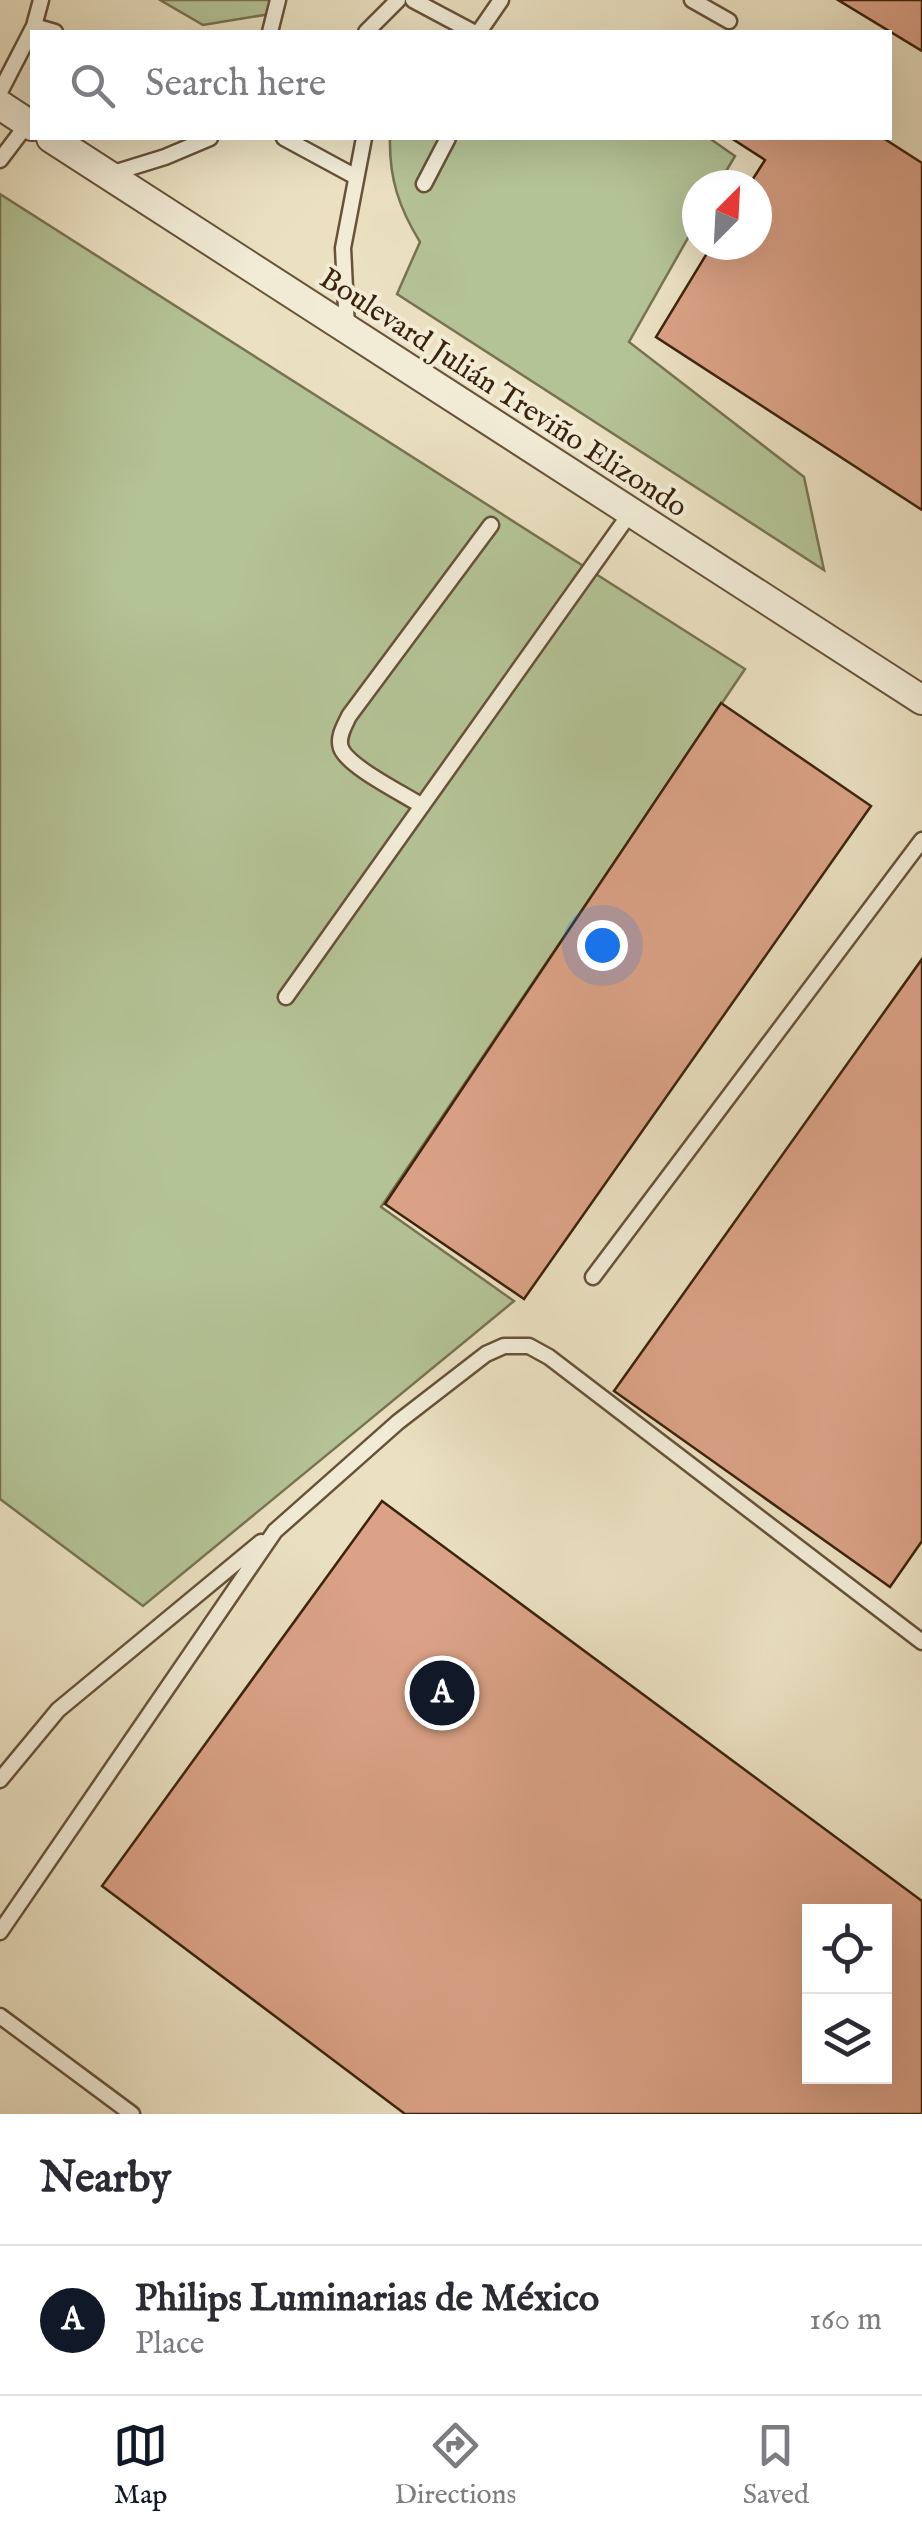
<!DOCTYPE html>
<html lang="en">
<head>
<meta charset="utf-8">
<style>
  :root { --surface:#fff; --page:#f7f7f7; --text:#2b2b33; --muted:#7c7c81; --line:#e1e1e2; --accent:#111827 }
  body { margin:0; font-family:"IM FELL English",serif; background:var(--page); color:var(--text) }
  .controls { position:absolute; right:30px; bottom:30px; display:grid; overflow:hidden; border-radius:0px; box-shadow:0 10px 40px #0002 }
  .controls button { width:90px; height:90px; display:grid; place-items:center; padding:0; border:0; border-bottom:2px solid var(--line); background:var(--surface); color:var(--text); font:50px sans-serif }
  .compass { position:absolute; left:682px; top:170px; width:90px; height:90px; border-radius:50%; background:var(--surface); box-shadow:0 10px 40px #0002; rotate:24deg }
  .you { position:absolute; left:602px; top:945px; width:35px; height:35px; margin:-25px; border:8px solid #fff; border-radius:50%; background:#1a73e8; box-shadow:0 0 0 15px #1a73e833 }
  .badge { display:grid; place-items:center; width:65px; height:65px; border-radius:50%; background:var(--accent); color:#fff; font-size:32px; font-weight:700 }
  .pin { position:absolute; translate:-50% -50%; border:5px solid #fff; box-shadow:0 2px 10px #0006 }
  .list { margin:0; padding:0; list-style:none }
  h2 { display:flex; justify-content:space-between; align-items:center; height:130px; margin:0; padding:0 40px; font-size:42px }
  h2 small { font-size:32px; font-weight:400; color:var(--muted) }
  .list li { display:grid; grid-template-columns:65px 1fr auto; gap:30px; align-items:center; box-sizing:border-box; height:150px; padding:0 40px; border-top:2px solid var(--line) }
  .list b { display:block; font-size:38px; white-space:nowrap }
  .list p { margin:0; font-size:32px; white-space:nowrap; color:var(--muted) }
  .list em { font-size:32px; font-style:normal; color:var(--muted) }
  .icon { flex:none; width:55px; height:55px; fill:none; stroke:currentColor; stroke-width:2; stroke-linecap:round; stroke-linejoin:round }
  .map { position:relative; flex:none; width:922px; height:2114px; overflow:hidden }
  .search { position:absolute; background:var(--surface); box-shadow:0 10px 40px #0002; left:30px; right:30px; top:30px; height:110px; display:flex; align-items:center; gap:25px; box-sizing:border-box; padding:0 35px; border-radius:0px; color:var(--muted); font-size:38px }
  .sheet { height:280px; background:var(--surface) }
  nav { display:flex; justify-content:space-around; align-items:center; box-sizing:border-box; height:140px; border-top:2px solid var(--line); background:var(--surface); font-size:28px; color:var(--muted) }
  nav a { display:grid; justify-items:center; gap:5px }
  nav .on { color:var(--accent) }
  .map>svg:first-child { display:block }
  .green { fill:#b4c396; stroke:#787351; stroke-width:2.5 }
  .building { fill:#dba287; stroke:#3c230c; stroke-width:2.5; fill-rule:evenodd }
  .lines { fill:none; stroke-linecap:round; stroke-linejoin:round }
  .lane-casing { stroke:#68523a; stroke-width:19 }
  .street-casing { stroke:#68523a; stroke-width:32 }
  .lane { stroke:#f2ecd7; stroke-width:14 }
  .street { stroke:#f2ecd7; stroke-width:28 }
  .labels { text-anchor:middle; stroke-width:8; stroke-linejoin:round; paint-order:stroke }
  .street-label { font-size:30px; fill:#3c230c; stroke:#f2ecd7 }
</style>
</head>
<body>
<div class="map">
<svg width="922" height="2114" viewBox="0 0 922 2114">
  <rect width="100%" height="100%" fill="#ebe1c2"/>
  <filter id="stains"><feTurbulence type="fractalNoise" baseFrequency=".002" numOctaves="4"/><feColorMatrix values="0 0 0 0 .2 0 0 0 0 .09 0 0 0 0 .02 0 0 0 .5 -.17"/></filter>
  <radialGradient id="worn" r=".72"><stop offset=".6" stop-color="#630" stop-opacity="0"/><stop offset="1" stop-color="#630" stop-opacity=".3"/></radialGradient>
  <path class="green" d="M160,0h120l-10,14 -67,11z
    M390,138h319l26,18 -17,29h-21v37l-68,120 175,135 20,93 -427,-276 23,-52c-21,-34 -31,-64 -30,-104z
    M0,194l745,475 -364,538 133,94 -371,305 -143,-107z"/>
  <path class="building" d="M838,0h84v51z
    M731,138h152l39,25v347l-266,-173 56,-92h45v-60h-8l16,-25z
    M721,703l150,103 -347,493 -139,-95z
    M922,959v582l-32,46 -276,-196z
    M382,1501l540,400v213h-517l-303,-228zM810,1912h74v164h-74z"/>
  <g class="lines">
    <g class="lane-casing">
      <path id="lane" d="M413,0l60,32
        M692,0l37,21
        M34,26l7,-26
        M270,32l8,-32
        M366,32l32,-32
        M479,32l22,-32
        M0,92l34,-66 21,6
        M284,138l72,39
        M0,160l28,-37
        M110,174l55,-17 45,-19
        M424,184l24,-46
        M347,328l-4,-80 21,-110
        M422,806c-18,-12 -74,-39 -81,-58 -4,-11 4,-23 8,-32l142,-191
        M286,997l345,-485
        M593,1277l329,-437
        M0,1780l58,-70 203,-168
        M0,1932l275,-401 123,-109 88,-68 18,-8h25l20,11 373,285
        M0,2016l132,98"/>
    </g>
    <g class="street-casing">
      <path id="street" d="M0,105l32,21
        M51,138l871,562"/>
    </g>
    <use href="#lane" class="lane"/>
    <use href="#street" class="street"/>
  </g>
  <g class="labels">
    <g class="street-label">
      <text transform="translate(504 392) rotate(33)" y="10">Boulevard Julián Treviño Elizondo</text>
    </g>
  </g>
  <rect width="100%" height="100%" filter="url(#stains)"/>
  <rect width="100%" height="100%" fill="url(#worn)"/>
</svg>
<div class="controls">
<button><svg class="icon" aria-label="locate" viewBox="0 0 24 24"><circle cx="12" cy="12" r="6"/><path d="M12 2v4M12 18v4M2 12h4M18 12h4"/></svg></button>
<button><svg class="icon" aria-label="layers" viewBox="0 0 24 24"><path d="M12 4l9 5-9 5-9-5zM3 14l9 5 9-5"/></svg></button>
</div>
<svg class="compass" viewBox="-18 -18 36 36"><path d="M0-13l5 13h-10z" fill="#e53935"/><path d="M0 13l5-13h-10z" fill="#7c7c81"/></svg>
<div class="you"></div>
<div class="pin badge" style="left:442px;top:1693px">A</div>
<div class="search"><svg class="icon" aria-label="search" viewBox="0 0 24 24"><circle cx="10" cy="10" r="6"/><path d="M15 15l6 6"/></svg>Search here</div>
</div>
<section class="sheet">
<h2>Nearby<small></small></h2>
<ul class="list">
<li><span class="badge">A</span><div><b>Philips Luminarias de México</b><p>Place</p></div><em>160 m</em></li>
</ul>
</section>
<nav>
<a class="on"><svg class="icon" aria-label="map" viewBox="0 0 24 24"><path d="M3 6l6-2 6 2 6-2v14l-6 2-6-2-6 2zM9 4v14M15 6v14"/></svg>Map</a>
<a><svg class="icon" aria-label="directions" viewBox="0 0 24 24"><path d="M12 3l9 9-9 9-9-9zM9 14v-3h6M13 9l2 2-2 2"/></svg>Directions</a>
<a><svg class="icon" aria-label="saved" viewBox="0 0 24 24"><path d="M7 4h10v16l-5-4-5 4z"/></svg>Saved</a>
</nav>
</body>
</html>
